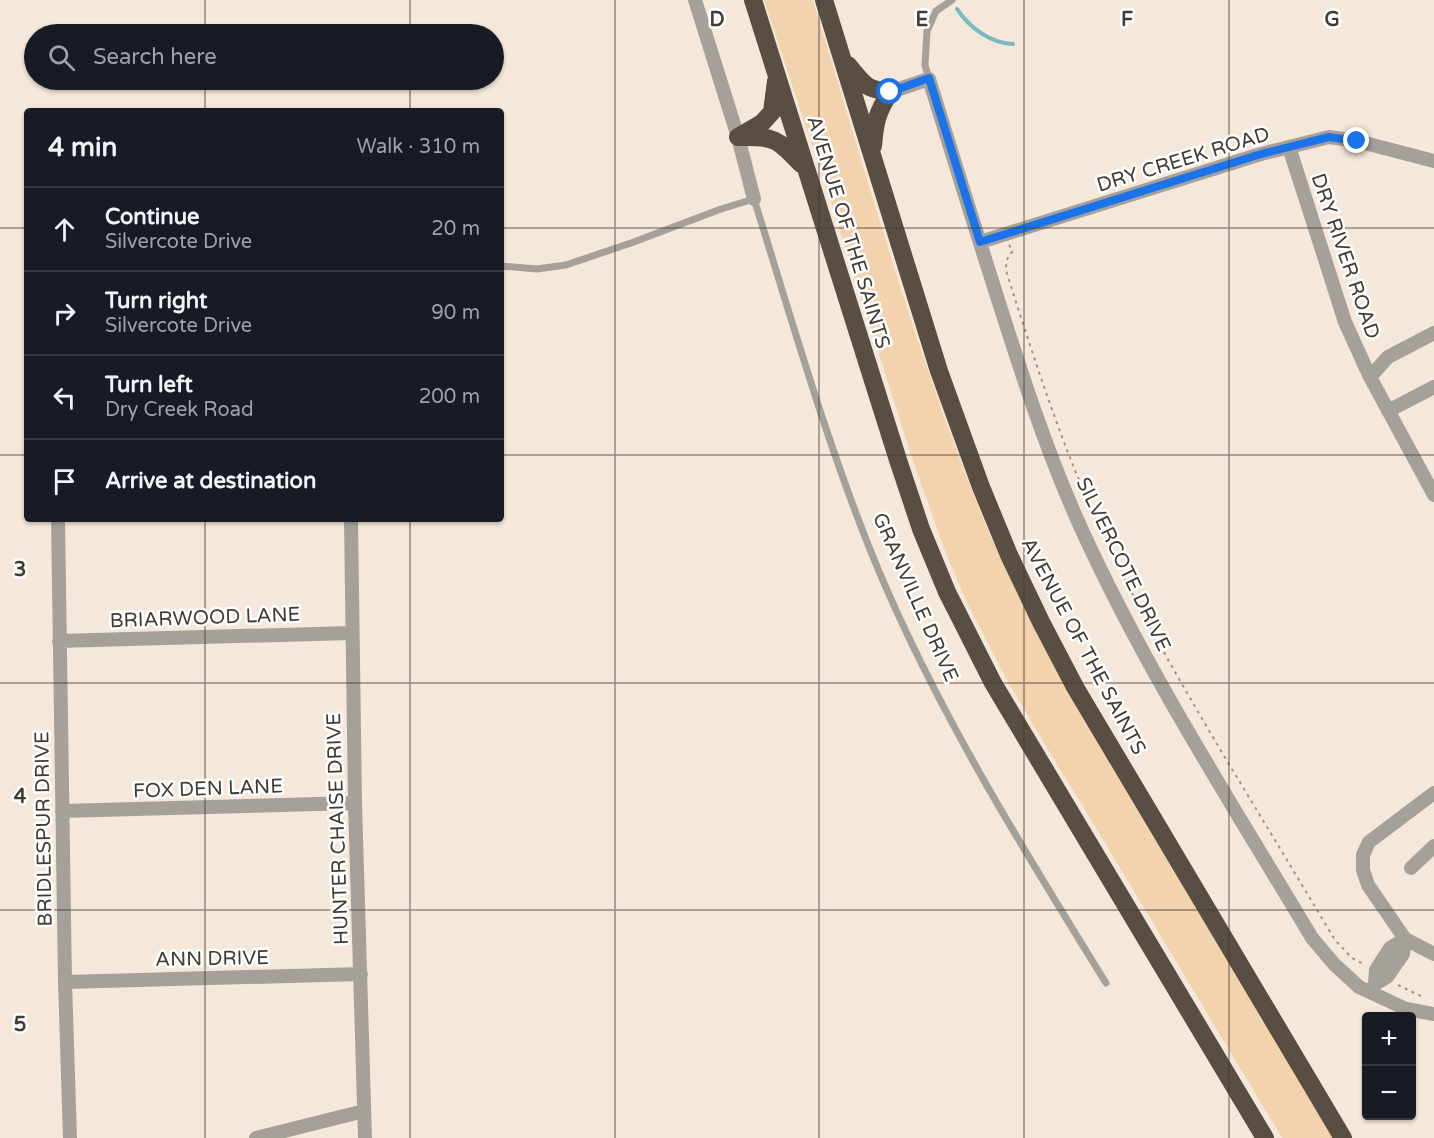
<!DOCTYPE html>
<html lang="en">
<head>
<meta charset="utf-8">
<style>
  :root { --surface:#171b24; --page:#242831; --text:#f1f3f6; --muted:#9ea1a6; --line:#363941 }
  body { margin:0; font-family:"Varela Round",sans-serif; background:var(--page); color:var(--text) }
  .controls { position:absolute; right:18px; bottom:18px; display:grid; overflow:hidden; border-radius:6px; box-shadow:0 2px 4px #0004 }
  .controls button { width:54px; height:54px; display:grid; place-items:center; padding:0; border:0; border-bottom:2px solid var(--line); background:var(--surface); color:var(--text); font:30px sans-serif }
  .stop { position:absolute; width:18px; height:18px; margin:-14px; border:4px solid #1a73e8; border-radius:50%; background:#fff }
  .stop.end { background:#1a73e8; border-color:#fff; box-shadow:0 2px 6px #0008 }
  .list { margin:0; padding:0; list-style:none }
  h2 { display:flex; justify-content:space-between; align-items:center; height:78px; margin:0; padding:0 24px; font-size:26px }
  h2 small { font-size:20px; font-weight:400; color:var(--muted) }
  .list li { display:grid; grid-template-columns:39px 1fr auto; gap:18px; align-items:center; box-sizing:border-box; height:84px; padding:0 24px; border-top:2px solid var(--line) }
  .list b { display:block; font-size:22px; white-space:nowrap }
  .list p { margin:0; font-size:20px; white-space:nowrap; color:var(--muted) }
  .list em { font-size:20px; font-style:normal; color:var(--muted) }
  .icon { flex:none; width:33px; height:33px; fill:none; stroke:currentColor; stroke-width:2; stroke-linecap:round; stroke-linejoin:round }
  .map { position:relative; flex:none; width:1434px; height:1138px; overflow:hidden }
  .search { position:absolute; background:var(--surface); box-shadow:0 2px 4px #0004; left:24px; top:24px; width:480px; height:66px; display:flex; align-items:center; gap:15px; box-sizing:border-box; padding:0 21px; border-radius:33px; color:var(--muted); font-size:22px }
  .panel { position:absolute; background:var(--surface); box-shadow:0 2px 4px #0004; left:24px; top:108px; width:480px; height:414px; border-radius:6px }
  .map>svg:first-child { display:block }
  .green { fill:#f3d3ae }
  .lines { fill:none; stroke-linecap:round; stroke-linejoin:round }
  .stream { stroke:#7abac3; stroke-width:4 }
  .path { stroke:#9e958a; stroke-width:2; stroke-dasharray:3 4.5; stroke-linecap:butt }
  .lane { stroke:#a6a09a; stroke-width:7 }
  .street { stroke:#a6a09a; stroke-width:14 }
  .highway { stroke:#584e42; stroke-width:18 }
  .route { stroke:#1a73e8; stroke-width:8 }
  .grid { fill:none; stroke:#403b35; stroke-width:1.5; stroke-opacity:0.55 }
  .labels { text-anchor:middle; stroke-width:5; stroke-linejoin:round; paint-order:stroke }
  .street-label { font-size:20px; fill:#403b35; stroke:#fff }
  .grid-label { font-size:20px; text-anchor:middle; font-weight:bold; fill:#403b35; stroke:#fff; stroke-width:5; stroke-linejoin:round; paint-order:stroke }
</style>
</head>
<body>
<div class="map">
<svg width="1434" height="1138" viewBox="0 0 1434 1138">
  <rect width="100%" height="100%" fill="#f5e8da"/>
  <path class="green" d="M764,0h49c43,141 83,283 133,422 19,51 38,103 62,152 48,101 106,197 163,293 54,90 108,181 162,271h-51l-192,-320 -46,-75 -37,-63 -40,-77 -24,-57 -34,-97 -74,-234z"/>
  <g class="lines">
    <path class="stream" d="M957,9c13,19 33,34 56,35"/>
    <path class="path" d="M1009,245l4,6c-7,7 -8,13 -6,23 28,87 55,173 94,256 37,80 81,155 126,231 36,59 72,119 108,179l17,18 13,7
      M1398,985l27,13"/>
    <path class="lane" d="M929,79l-4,-14 2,-34 9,-20 16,-11
      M501,266l36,3 29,-4 65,-22 90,-34 33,-10c39,124 74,250 124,370 61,145 145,280 228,414"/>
    <path class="street" d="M695,0l43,137 16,62
      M890,92l39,-13c21,69 43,139 65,208 26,82 52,164 87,241 65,143 151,276 231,410l22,26 25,23 47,22 28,5
      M1289,147l56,175 25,55 64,118
      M980,242l281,-88 68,-17 28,4 77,20
      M1370,377l18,-20 46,-24
      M1388,411l46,-24
      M58,519l7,463 5,156
      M351,519l4,284 10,335
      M59,641l293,-8
      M62,811l293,-8
      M1411,868l23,-22
      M65,982l296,-8
      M1375,984l1,-14 14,-22 15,-9 -37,-54 -5,-15v-15l6,-13 65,-49
      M1371,990l4,-6 12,-7 16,-23 2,-15 29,15
      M256,1138l108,-27"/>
    <path class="highway" d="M753,0l145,460 23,69 26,63 46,91 272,455
      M824,0l115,371 42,116 28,68 32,67 34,65 268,451
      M848,65c16,19 16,24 42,27 -13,21 -15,29 -17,54
      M738,137l24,-14 10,-11 4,-31
      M740,137c34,-1 38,2 61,27"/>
  </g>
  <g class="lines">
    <path class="route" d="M890,92l39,-14 51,164 281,-88 68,-17 28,4"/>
  </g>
  <path class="grid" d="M205,0v34M410,0v34M615,0v1138M819,0v1138M1024,0v1138M1229,0v1138M205,80v31M410,80v31M0,228h27M501,228h933M0,455h27M501,455h933M205,519v619M410,519v619M0,683h1434M0,910h1434"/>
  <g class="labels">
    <g class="street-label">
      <text transform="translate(1183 159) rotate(-17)" y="7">DRY CREEK ROAD</text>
      <text transform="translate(849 232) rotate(73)" y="7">AVENUE OF THE SAINTS</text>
      <text transform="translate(1346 256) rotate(71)" y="7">DRY RIVER ROAD</text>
      <text transform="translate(1124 564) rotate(64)" y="7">SILVERCOTE DRIVE</text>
      <text transform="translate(916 597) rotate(66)" y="7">GRANVILLE DRIVE</text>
      <text transform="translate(205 617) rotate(-2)" y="7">BRIARWOOD LANE</text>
      <text transform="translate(1084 646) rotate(62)" y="7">AVENUE OF THE SAINTS</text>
      <text transform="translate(208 788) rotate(-2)" y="7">FOX DEN LANE</text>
      <text transform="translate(43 829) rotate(-91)" y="7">BRIDLESPUR DRIVE</text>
      <text transform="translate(337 829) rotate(-92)" y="7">HUNTER CHAISE DRIVE</text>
      <text transform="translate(212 958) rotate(-1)" y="7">ANN DRIVE</text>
    </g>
  </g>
  <g class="grid-label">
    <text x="717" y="26">D</text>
    <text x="922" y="26">E</text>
    <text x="1127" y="26">F</text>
    <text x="1332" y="26">G</text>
    <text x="20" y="576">3</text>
    <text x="20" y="803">4</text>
    <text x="20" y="1031">5</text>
  </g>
</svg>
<div class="controls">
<button>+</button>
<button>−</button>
</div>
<div class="stop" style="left:890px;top:92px"></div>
<div class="stop end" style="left:1357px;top:141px"></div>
<div class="search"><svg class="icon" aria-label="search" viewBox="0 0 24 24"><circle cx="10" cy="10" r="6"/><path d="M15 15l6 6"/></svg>Search here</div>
<section class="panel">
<h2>4 min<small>Walk · 310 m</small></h2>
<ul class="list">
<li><svg class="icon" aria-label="ahead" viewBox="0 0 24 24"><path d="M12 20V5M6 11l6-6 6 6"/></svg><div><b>Continue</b><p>Silvercote Drive</p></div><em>20 m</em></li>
<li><svg class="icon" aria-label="right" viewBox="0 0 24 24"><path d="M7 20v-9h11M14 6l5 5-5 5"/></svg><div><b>Turn right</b><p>Silvercote Drive</p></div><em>90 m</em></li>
<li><svg class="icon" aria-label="left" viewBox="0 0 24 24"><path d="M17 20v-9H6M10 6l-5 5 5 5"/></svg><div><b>Turn left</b><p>Dry Creek Road</p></div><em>200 m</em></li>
<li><svg class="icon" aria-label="arrive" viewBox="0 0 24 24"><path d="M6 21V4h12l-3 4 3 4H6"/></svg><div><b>Arrive at destination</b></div></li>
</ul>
</section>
</div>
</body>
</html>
